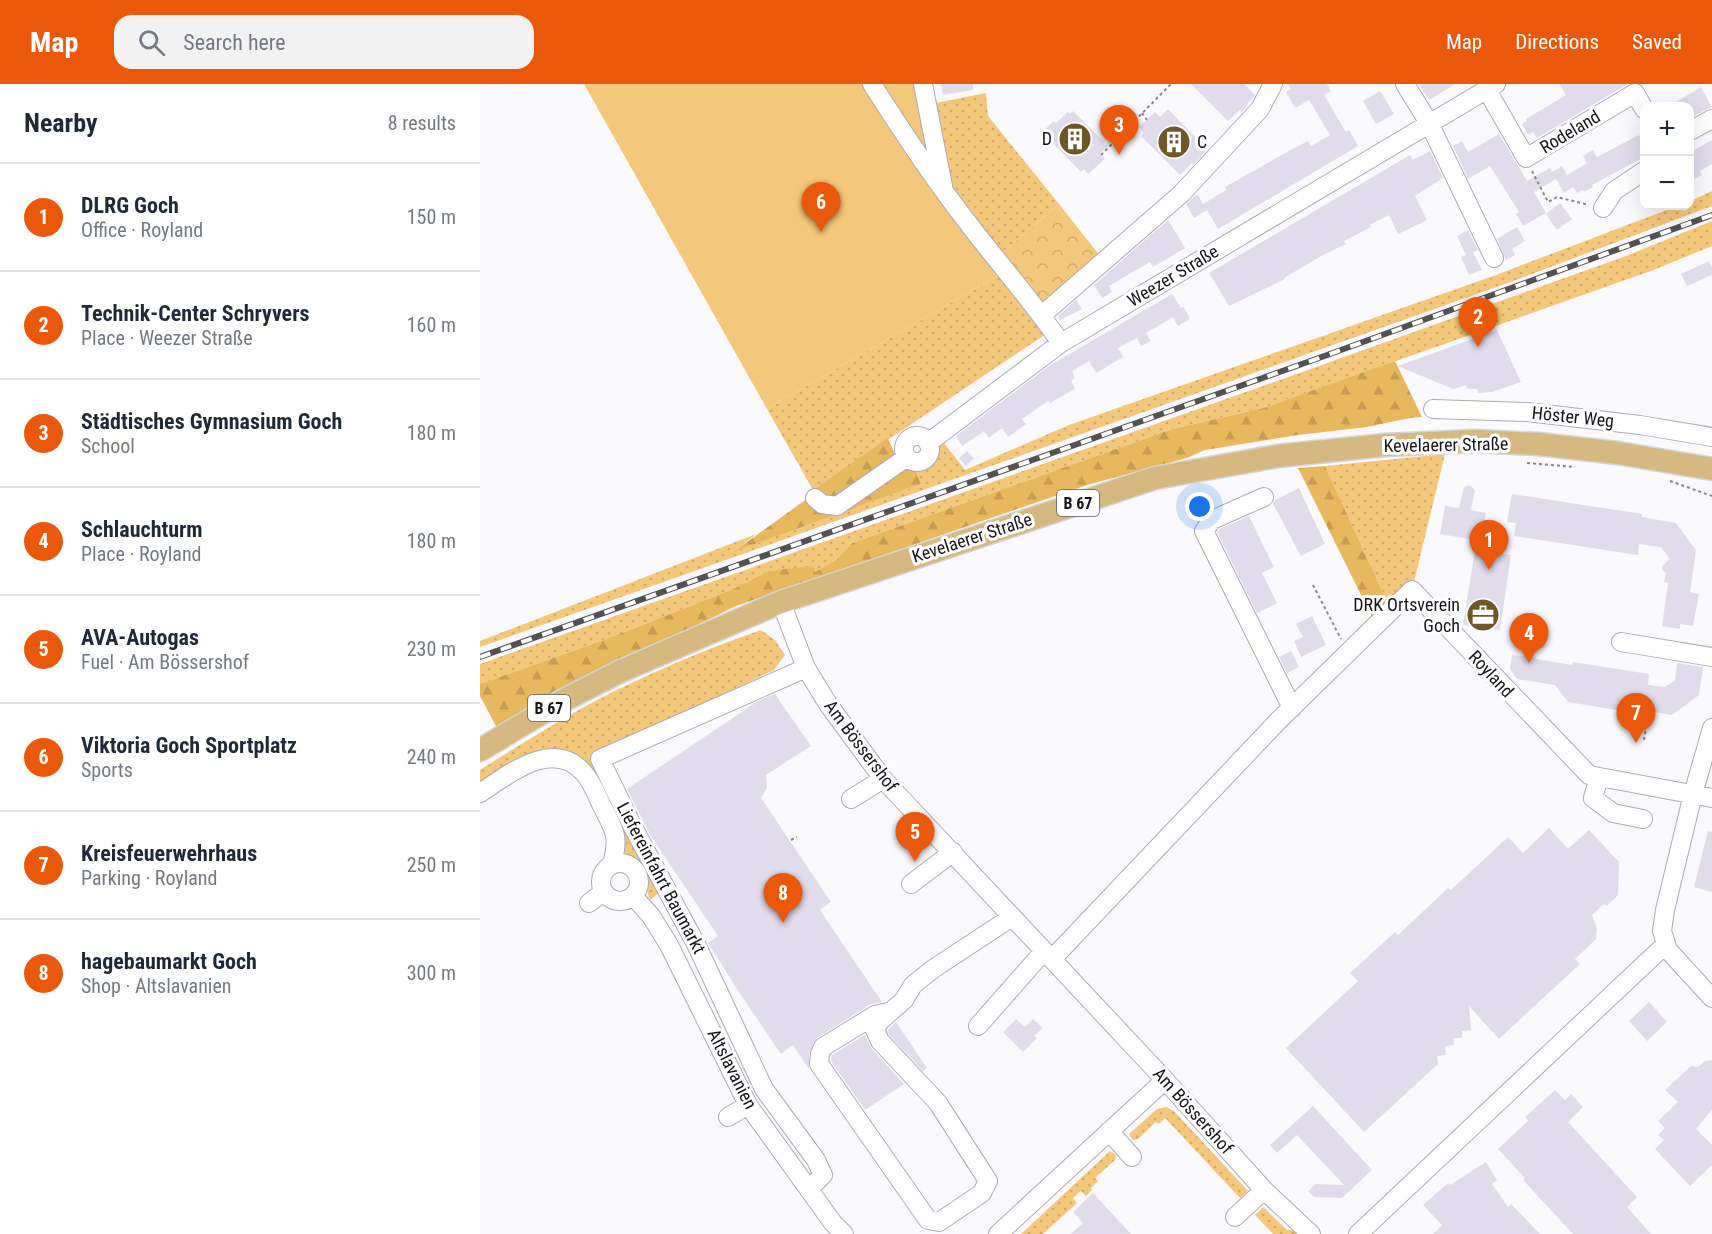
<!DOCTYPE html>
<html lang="en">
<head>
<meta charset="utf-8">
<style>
  :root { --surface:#fff; --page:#f2f2f3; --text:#1f2937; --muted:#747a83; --line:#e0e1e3; --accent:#ea580c }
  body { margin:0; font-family:"Roboto Condensed",sans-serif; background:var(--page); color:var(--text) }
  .controls { position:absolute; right:18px; top:18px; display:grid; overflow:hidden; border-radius:12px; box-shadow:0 6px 24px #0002 }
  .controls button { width:54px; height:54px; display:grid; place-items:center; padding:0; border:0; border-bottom:2px solid var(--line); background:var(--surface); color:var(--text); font:30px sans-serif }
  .you { position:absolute; left:720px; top:423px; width:21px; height:21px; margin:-15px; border:4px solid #fff; border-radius:50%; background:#1a73e8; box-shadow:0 0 0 9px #1a73e833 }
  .badge { display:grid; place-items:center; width:39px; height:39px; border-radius:50%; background:var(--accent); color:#fff; font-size:20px; font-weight:700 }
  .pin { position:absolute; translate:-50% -50px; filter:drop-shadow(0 2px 3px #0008) }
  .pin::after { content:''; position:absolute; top:32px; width:21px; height:18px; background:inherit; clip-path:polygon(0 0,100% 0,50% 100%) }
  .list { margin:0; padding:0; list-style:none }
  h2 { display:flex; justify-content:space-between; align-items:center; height:78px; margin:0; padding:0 24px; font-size:26px }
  h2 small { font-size:20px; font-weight:400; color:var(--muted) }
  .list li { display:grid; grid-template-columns:39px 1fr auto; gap:18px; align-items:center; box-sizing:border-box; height:108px; padding:0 24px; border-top:2px solid var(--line) }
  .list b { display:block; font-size:22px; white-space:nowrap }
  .list p { margin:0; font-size:20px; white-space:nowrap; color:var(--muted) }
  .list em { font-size:20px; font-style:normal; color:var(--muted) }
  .icon { flex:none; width:33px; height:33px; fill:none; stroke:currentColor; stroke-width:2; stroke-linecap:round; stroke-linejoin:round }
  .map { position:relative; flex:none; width:1232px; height:1150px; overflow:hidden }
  header { display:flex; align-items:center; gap:36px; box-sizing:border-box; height:84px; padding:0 30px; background:var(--accent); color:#fff }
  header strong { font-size:28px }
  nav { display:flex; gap:33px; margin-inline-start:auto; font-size:21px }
  .search { width:420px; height:54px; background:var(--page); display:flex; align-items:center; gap:15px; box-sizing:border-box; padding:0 21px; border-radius:18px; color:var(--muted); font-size:22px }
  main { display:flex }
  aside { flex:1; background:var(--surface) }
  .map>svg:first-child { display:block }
  .grass { fill:url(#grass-dots) }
  .forest { fill:url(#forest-firs) }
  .park { fill:url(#park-crowns) }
  .pitch { fill:#f4c87a }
  .building { fill:#e0dcec }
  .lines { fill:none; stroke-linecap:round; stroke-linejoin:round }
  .minor-casing { stroke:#ada9b8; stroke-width:20 }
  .major-casing { stroke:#d5d5d6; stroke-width:25 }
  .path { stroke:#858488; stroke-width:2; stroke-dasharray:3 3; stroke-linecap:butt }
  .minor { stroke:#fff; stroke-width:18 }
  .major { stroke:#d5b980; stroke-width:22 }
  .rail-casing { stroke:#535156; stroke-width:6 }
  .rail { stroke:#fff; stroke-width:4; stroke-dasharray:11; stroke-linecap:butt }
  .labels { text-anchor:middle; stroke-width:6; stroke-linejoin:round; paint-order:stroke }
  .shield { fill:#fff; stroke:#5d5b5f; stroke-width:1.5 }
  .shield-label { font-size:16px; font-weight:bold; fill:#17151a }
  .street-label { font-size:18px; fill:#17151a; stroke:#fff }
  .poi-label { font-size:18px; fill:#17151a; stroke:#fff; text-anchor:end }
</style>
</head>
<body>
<header>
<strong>Map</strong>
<div class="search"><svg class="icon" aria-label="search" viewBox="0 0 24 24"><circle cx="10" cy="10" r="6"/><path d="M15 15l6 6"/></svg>Search here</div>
<nav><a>Map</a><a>Directions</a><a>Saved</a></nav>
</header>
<main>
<aside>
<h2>Nearby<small>8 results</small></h2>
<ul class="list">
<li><span class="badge">1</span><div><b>DLRG Goch</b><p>Office · Royland</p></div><em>150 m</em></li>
<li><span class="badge">2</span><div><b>Technik-Center Schryvers</b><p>Place · Weezer Straße</p></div><em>160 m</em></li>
<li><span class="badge">3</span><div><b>Städtisches Gymnasium Goch</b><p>School</p></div><em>180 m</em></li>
<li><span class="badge">4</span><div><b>Schlauchturm</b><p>Place · Royland</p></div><em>180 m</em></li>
<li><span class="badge">5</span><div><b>AVA-Autogas</b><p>Fuel · Am Bössershof</p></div><em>230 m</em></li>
<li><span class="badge">6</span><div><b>Viktoria Goch Sportplatz</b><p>Sports</p></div><em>240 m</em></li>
<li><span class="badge">7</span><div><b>Kreisfeuerwehrhaus</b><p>Parking · Royland</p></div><em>250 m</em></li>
<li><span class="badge">8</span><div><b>hagebaumarkt Goch</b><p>Shop · Altslavanien</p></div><em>300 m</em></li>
</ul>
</aside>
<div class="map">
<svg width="1232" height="1150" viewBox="0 0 1232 1150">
  <defs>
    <pattern id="grass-dots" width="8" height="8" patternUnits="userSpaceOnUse" patternTransform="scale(1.5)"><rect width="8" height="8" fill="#f4c87a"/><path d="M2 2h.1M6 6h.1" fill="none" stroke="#d0ab69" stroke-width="1.8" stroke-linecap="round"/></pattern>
    <pattern id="forest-firs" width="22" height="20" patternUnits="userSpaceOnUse" patternTransform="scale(1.5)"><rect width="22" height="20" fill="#e8b85e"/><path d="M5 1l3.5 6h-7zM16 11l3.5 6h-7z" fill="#c69d51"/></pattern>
    <pattern id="park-crowns" width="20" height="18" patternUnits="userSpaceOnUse" patternTransform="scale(1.5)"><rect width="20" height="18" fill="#f4c87a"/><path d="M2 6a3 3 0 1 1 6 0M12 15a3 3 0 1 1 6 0" fill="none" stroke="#d0ab69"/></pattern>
  </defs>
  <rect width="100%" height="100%" fill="#faf9fd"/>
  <path class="grass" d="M506,9l2,23 71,88 -63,54 -51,-64 -19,-89z
    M1232,107v15l-204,77 -1028,364v-6l276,-107 -21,17 186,-67 -5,-14c12,-3 18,-9 18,-22l10,-5 21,27 104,-45 427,-150 181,-69h13v-5z
    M1232,137v25l-61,25 -388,137 -91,21 -320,114 -15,16 -22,13 -3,-5 -44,4 -35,18 -119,47 -134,48v-20l839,-298 307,-110z
    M526,187l46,59 -239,160 -46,-81z
    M965,370l-33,136 -21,20 -66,-144z
    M281,546l14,10 10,15 -11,15 -182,86 1,8 66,129 -9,7c-9,-23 2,-38 -30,-45l-51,-101 -89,31v-15c38,-24 76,-48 115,-69 54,-28 109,-51 166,-71z
    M686,1023l8,4 74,80 -8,7 -75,-80 -6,6 -3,-2 -18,17 -5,1 -4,-6 28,-25z
    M630,1067l6,4 -1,5 -20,18 3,3 -7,7 1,2 -6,6 -5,-5 -8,7 4,5 -34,31h-22z
    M783,1123l24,23h6l4,4h-24l-18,-19z"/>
  <path class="forest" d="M915,277l27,56 -12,1 -43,9 -69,8 -93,15 -18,8 -100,27 -351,121 -188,92 -51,30 -17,-32v-12l134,-48 119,-47 35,-18 45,-5 2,6 22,-13 15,-16 320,-114 91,-21z
    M408,354c7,16 10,28 28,32l5,14 -188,68 82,-59 -2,-3z
    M845,382l66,144 -15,15 -78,-157z"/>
  <path class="park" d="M579,120l45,57 -62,54 -46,-57z"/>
  <path class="pitch" d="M104,0h333l28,110 61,77 -239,138z"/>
  <path class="building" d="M461,0h32v6l-30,5z
    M711,0h53l11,11 -13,17 -2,-2 -12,11z
    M808,0h39l4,7 -7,4 22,37 3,-2 9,16 -140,83 -11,-19 -13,8 -8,-14 7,-7 5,-2 5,9 23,-14 -1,-3 62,-35 21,-11 3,5 19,-11 -21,-35 -14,8 -9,-16 5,-3z
    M939,0h36l-26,16z
    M1079,0h69l-91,54 -4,-6 -5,3 -6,-11 5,-3 -1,-2 40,-24z
    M1221,3l11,20 -23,11v-12h-20z
    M900,7l14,23 -18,10 -13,-23z
    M688,25l39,40 -14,16 -1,-2 -12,12 -39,-39 3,-3 -5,-6 16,-15 5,5z
    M593,27l35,35 -8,8 5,5 -17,15 -4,-5 -3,3 -39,-40 12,-11 2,2 12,-11 2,2z
    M1019,50l28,47 23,-13 2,4 10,-6 5,9 20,-12 -4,-7 10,-6 4,7 42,-22 5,9v13l-52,28 1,2 -9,5 -1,-2 -6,3 -4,-6 -9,6 -8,-14 -22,13 12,21 -23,13 -7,-12 3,-2 -29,-46 -22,13 -15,-33 9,-5 6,11z
    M1232,56v24l-12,7 2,4 -13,7v-29z
    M950,67l13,27 -28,18 12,24 -29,14 -9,-19 -19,10 1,2 -27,14 2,3 -23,11 -39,23 1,1 -56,27 -20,-33 201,-118 3,5z
    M1080,119l12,16 -15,11 -11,-16z
    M688,136l17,28 -32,19 -3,-5 -41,24 3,6 -10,6 -8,-13z
    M1037,143l8,14 -13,8 3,6 -9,5 -9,-21z
    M988,146l10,20 -5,2 9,18 -13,5 -8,-18 5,-2 -9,-19z
    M1229,177l3,6v8l-25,11 -6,-12z
    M692,210l9,14 3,-1 6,12 -12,7 -5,-9 -27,16 5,8 -10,5 -4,-8 -19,10 5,9 -27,16 -7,-12 -17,10 3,7 -4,3 4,8 -25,14 -2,-2 -26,18 4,5 -18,13 -6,-9 -13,10 -5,-7 -22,15 -6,-10 93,-70z
    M596,216l6,9 -22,11 -2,-4z
    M1017,246l24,52 -29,10 -14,1 -1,-4h-9l-2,-4 -13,4 -55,-23z
    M487,367l7,7 -8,8 -7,-8z
    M990,401l5,5 -4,20 15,3 -5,28 -41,-7 5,-28 14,2 5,-21z
    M819,404l26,56 -24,12 -28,-52 2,-4z
    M1032,410l130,20v3l34,6 20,27 -6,42 9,2 -6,32 -13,-2v5l-18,-3 6,-43 -4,-1 2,-9 -4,-4 1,-4 7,-6 -9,-12 -22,-3 -1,11 -124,-19 2,-13 -9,-1z
    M769,432l25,51 -12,6 15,30 -20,10 -40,-81 2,-3z
    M995,466l36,5 -11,75 -37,-5z
    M832,532l14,29 -25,12 -7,-16 9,-4 -7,-13z
    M811,567l8,16 -12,6 -8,-16z
    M1032,571l22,2 2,2 36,6 1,-3 76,12 -1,11 17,2 10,-7 2,-17 26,4 -4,28 -27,20 -30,-5 -1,4 -73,-12 -13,-17 -38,-6 -7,-10z
    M295,610l36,52 -45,29 1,13 -6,10 70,104 -11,8 62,92 -13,3 -52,33 -8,15v16l-16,-24 -12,9 -42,-62 -31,-49 10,-7 -67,-100 -24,-47 131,-88z
    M1069,744l19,21 21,-19 30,32 -1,33 -11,11 -3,-2 -12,11 5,14 -1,10 -21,20 5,5 -81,75 -30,-33 2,24 -9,1v7h-9l1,7 -9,1 1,9 -9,1 1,8 -74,68 -78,-84 72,-67 -8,-8 45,-41 3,3 50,-47 3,2 57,-53 15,16z
    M1228,747l4,1v60l-18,-5z
    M1169,918l18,20 -20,19 -18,-20z
    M536,935l9,8 8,-8 10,9 -9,8 3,2 -14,14 -20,-20z
    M416,938l31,46 -4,3 -34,-36 -1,-5z
    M385,951l7,14 32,35 -39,26 -34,-49 1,-6z
    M1232,976v50l-16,19 16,16v20l-22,21 -35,-37 9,-9 -6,-5 7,-7 -7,-7 20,-19 -13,-12 26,-24 7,1 7,-6z
    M1075,1006l10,10 6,-6 12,13 -15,15 69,75 -10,10 24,27h-78l-50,-54 2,-2 -27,-29 30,-28 -3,-4z
    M833,1022l59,64 -30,28 -28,-1 -6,-6 8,-7 28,1 -47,-50 -20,18 -7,-8z
    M1006,1078l11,18 -5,4 16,23 3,-3 29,30h-107l9,-9 -19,-20 25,-22 2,2z
    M613,1109l38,41h-60l12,-11 -10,-11z"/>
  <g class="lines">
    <g class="minor-casing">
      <path id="minor" d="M392,0c31,49 63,97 99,143 30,39 62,75 90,116
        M443,0l20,102
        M925,0l24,39 65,135
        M1007,6l39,68 109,-65 9,16
        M1210,47l22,-12
        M1123,124l11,-17 30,-20
        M562,231l139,-121 79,-85 13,-25
        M953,325l94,3 113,13 72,12
        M424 365a13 13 0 1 1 26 0a13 13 0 1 1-26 0Z
        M448,359l133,-100 435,-259
        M784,413l-52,23 -8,11 88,177
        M335,414l7,6 15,2 70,-49
        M301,518l25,66 22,36 55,75 282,301 99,110 47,44
        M1141,558l91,15
        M326,584l-206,91 33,68 63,117 68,145 52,71 7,15 -14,14
        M1232,644l-19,66 -28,116 -3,21 6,19 44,48
        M1119,693l-6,21 20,15 30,6
        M0,709c28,-18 72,-55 103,-21 8,8 13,21 18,32 13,26 19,31 11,60
        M371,715l32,-20
        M121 798a19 19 0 1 1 38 0a19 19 0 1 1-38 0Z
        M431,800l42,-32
        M154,813l17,19 18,29 79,160 85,118 11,11
        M109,819l14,-11
        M572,875l227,-239 133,-130 177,185 123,23
        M408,928l-13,3 -52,32 -3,7 -1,10 109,156 11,2 43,-29 6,-12 -50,-78 -58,-62 -5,-11 5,-9 24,-21 9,-15 20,-16 79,-52
        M498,942l66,-75
        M248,1033l20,-12
        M629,1047l23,26
        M755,1133l29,-27
        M518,1150l167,-154
        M878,1150l308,-290"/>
    </g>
    <g class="major-casing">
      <path id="major" d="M0,666l82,-49 59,-30 160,-69 374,-124 123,-22 107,-11 90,-4 63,3 80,9 94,16"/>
    </g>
    <path class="path" d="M662,29l5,7
      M621,71l70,-71
      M1052,87l16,31 9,-5 32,8
      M1047,379l48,4
      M1190,397l42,15
      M833,501l28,54
      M1164,656l5,-31
      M311,756l6,-3"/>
    <use href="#minor" class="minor"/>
    <use href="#major" class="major"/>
    <g class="rail-casing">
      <path id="rail" d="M0,573l850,-303 382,-139"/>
    </g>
    <use href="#rail" class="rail"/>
  </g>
  <defs>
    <g id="building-disc" transform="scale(1.725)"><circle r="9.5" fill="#705728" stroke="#fff"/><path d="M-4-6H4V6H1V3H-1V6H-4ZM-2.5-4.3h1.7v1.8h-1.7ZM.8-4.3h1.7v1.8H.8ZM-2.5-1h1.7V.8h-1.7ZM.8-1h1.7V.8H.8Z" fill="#fff"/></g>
    <g id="office-disc" transform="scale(1.725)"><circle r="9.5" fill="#705728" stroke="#fff"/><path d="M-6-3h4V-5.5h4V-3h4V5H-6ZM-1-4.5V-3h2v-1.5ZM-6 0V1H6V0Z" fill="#fff"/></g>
  </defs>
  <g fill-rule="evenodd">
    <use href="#building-disc" x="595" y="55"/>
    <use href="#building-disc" x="694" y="58"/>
    <use href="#office-disc" x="1003" y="531"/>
  </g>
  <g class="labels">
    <g class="shield">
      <rect x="577" y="406" width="42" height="26" rx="4.5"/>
      <rect x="48" y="611" width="42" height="26" rx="4.5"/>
    </g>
    <g class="shield-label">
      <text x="598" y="425">B 67</text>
      <text x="69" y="630">B 67</text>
    </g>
    <g class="street-label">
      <text transform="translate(1090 48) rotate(-31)" y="6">Rodeland</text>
      <text transform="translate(693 192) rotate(-31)" y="6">Weezer Straße</text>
      <text transform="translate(1093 333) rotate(6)" y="6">Höster Weg</text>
      <text transform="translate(966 361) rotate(-1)" y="6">Kevelaerer Straße</text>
      <text transform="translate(492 454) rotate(-18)" y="6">Kevelaerer Straße</text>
      <text transform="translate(1011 590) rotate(47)" y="6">Royland</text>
      <text transform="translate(381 662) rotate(53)" y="6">Am Bössershof</text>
      <text transform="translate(181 794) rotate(62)" y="6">Liefereinfahrt Baumarkt</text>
      <text transform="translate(252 985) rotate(63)" y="6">Altslavanien</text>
      <text transform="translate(713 1027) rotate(48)" y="6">Am Bössershof</text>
    </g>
    <g class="poi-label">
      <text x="572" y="61">D</text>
      <text x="717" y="64" text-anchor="start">C</text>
      <text x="980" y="527">DRK Ortsverein<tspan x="980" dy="21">Goch</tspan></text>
    </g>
  </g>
</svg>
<div class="controls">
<button>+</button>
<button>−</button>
</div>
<div class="you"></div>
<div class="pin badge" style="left:1009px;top:486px">1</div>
<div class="pin badge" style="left:998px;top:263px">2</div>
<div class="pin badge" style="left:639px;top:71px">3</div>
<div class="pin badge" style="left:1049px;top:579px">4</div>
<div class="pin badge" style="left:435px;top:778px">5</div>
<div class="pin badge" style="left:341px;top:148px">6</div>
<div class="pin badge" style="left:1156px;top:659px">7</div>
<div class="pin badge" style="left:303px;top:839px">8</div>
</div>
</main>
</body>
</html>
